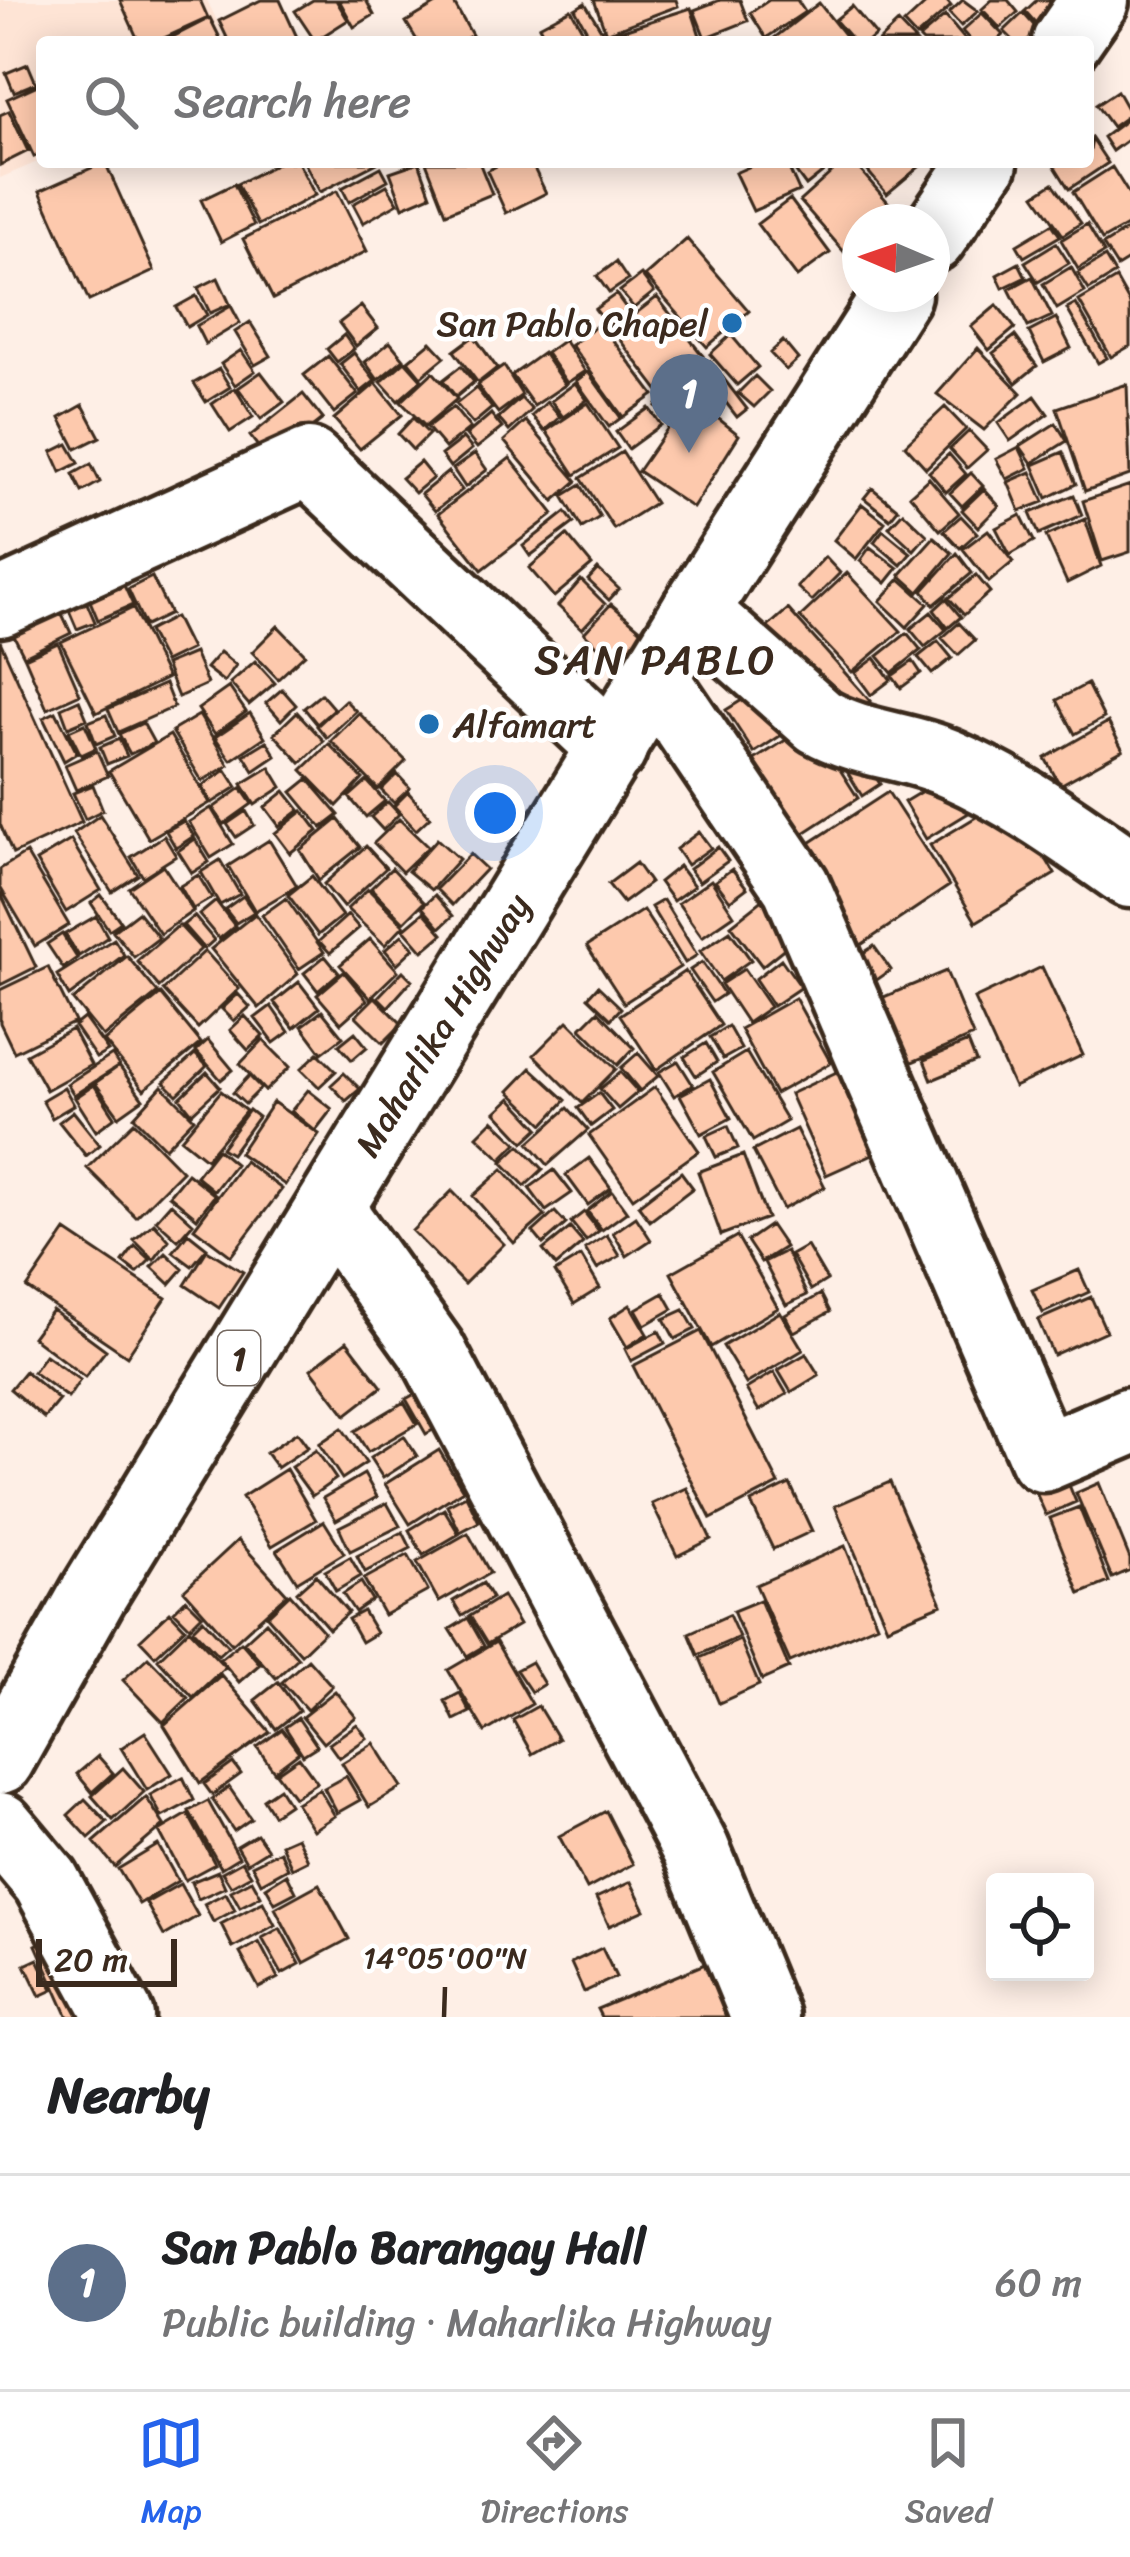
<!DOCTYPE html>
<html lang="en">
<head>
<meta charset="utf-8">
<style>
  :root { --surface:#fff; --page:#f6f6f6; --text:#202124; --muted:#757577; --line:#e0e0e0; --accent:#2563eb }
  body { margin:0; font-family:Sriracha,sans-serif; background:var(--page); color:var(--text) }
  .controls { position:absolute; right:36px; bottom:36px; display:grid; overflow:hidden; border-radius:12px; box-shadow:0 6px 30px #0003 }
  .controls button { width:108px; height:108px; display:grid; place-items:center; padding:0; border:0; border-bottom:3px solid var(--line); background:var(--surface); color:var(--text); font:60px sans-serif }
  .compass { position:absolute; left:842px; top:204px; width:108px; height:108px; border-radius:50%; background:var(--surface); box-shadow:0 6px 30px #0003; rotate:272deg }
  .scale { position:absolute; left:36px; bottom:30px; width:141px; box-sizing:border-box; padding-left:12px; border:6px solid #3b2a1e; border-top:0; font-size:33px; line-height:42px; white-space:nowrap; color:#3b2a1e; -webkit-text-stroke:9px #fff; paint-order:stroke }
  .you { position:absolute; left:495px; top:813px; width:42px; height:42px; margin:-30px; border:9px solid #fff; border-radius:50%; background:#1a73e8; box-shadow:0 0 0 18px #1a73e833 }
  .badge { display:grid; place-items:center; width:78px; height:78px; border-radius:50%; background:var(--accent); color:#fff; font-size:39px; font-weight:700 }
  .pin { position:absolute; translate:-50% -99px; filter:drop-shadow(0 3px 6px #0008) }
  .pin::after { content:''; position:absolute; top:63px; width:42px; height:36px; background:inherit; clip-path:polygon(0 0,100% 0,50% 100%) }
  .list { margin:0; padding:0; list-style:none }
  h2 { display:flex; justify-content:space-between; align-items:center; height:156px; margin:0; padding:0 48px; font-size:51px }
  h2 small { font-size:39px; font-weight:400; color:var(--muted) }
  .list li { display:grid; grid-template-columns:78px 1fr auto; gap:36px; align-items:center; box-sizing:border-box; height:216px; padding:0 48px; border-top:3px solid var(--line) }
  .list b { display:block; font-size:45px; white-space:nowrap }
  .list p { margin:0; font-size:39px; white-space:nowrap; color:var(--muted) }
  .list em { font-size:39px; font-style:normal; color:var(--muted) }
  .icon { flex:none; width:66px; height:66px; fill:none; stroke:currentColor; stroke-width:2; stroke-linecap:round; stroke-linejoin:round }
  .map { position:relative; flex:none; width:1130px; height:2017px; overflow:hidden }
  .search { position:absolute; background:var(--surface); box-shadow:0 6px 30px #0003; left:36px; right:36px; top:36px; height:132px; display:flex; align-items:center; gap:30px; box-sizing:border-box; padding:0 42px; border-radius:12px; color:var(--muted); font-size:45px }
  .sheet { height:372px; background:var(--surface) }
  nav { display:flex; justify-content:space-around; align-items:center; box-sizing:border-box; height:168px; border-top:3px solid var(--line); background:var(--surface); font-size:33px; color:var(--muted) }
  nav a { display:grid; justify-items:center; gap:6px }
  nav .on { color:var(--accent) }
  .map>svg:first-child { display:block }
  .built { fill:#fee4d5 }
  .building { fill:#fdc9ad; stroke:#3b2a1e; stroke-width:3 }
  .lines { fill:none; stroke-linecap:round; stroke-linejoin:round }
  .minor-casing { stroke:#3b2a1e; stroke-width:75 }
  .highway-casing { stroke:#3b2a1e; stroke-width:75 }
  .minor { stroke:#fff; stroke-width:66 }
  .highway { stroke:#fff; stroke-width:66 }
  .ticks { fill:none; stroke:#3b2a1e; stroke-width:4.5 }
  .poi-dot { fill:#1f6fb2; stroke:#fff; stroke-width:4.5 }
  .labels { text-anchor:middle; stroke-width:9; stroke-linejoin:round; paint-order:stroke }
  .shield { fill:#fff; stroke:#766a62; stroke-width:3 }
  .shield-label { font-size:33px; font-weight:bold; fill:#3b2a1e }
  .poi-label { font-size:36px; fill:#3b2a1e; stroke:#fff; text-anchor:end }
  .street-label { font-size:36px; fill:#3b2a1e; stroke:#fff }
  .quarter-label { font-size:42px; letter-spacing:3px; fill:#3b2a1e; stroke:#fff }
  .ticks-label { font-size:30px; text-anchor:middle; fill:#3b2a1e; stroke:#fff; stroke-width:9; stroke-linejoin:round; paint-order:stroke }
</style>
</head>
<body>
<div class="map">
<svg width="1130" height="2017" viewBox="0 0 1130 2017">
  <rect width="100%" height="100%" fill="#feefe6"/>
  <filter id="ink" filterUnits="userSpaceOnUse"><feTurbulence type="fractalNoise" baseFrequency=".00833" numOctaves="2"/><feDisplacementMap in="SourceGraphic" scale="24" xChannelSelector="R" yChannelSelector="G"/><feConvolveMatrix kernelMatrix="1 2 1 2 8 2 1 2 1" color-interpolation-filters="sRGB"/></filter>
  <g filter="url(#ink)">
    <path class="built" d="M0,0h207l20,42h-185v118l-42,18z"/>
    <path class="building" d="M120,0h80l8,18 -53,24h-16z
      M261,0h19l17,37 -10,5h-58l-10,-21z
      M313,0h23l12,20 -33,21 -20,-30z
      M339,0h27l8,15 -20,12z
      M443,0h9l20,35 -12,7h-42l-12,-20z
      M594,0h82l2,6 -72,27z
      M720,0h20l8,21 -43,17 -11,-28z
      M769,0h28l8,12 -39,26 -16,-25z
      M930,0h16l5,6 -35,31 -12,-13z
      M963,0l15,11 -17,15 -12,-13z
      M992,0h16l10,12 -18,16 -18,-19z
      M1037,0h18l-14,29 -16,-18z
      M585,3l17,28 -11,7 -16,-29z
      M819,3l31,39h-81z
      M852,6l24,29 -8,7h-14l-19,-22z
      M691,8l11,34h-84l-4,-9z
      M571,9l18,33h-41l-9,-16z
      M982,13l21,22 -8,7h-23l-10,-11z
      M1023,13l16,18 -13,11h-11l-11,-11z
      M945,16l22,26h-44l-4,-4z
      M210,18l12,24h-59z
      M898,23l18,19h-38z
      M28,64l8,19 -22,9 -8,-19z
      M42,83v70l-8,4 -27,-58z
      M1117,91l13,23 -18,13 -16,-22z
      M9,111l19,40 -28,14v-50z
      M1130,117v21l-18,13 -9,-14z
      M1092,139l16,24 -39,26 -15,-24 34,-3z
      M105,162l49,109 -65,30 -49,-110z
      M280,162h18l17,33 -57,30 -21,-41z
      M304,162h73v1l-57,29z
      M419,162l12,33 -28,12 -13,-35z
      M426,162h53l13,32 -46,19z
      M504,162h27l15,31 -40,20 -19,-42z
      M760,162h26l13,29 -46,20 -18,-38z
      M798,162h38l-30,24 -14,-19z
      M843,162h10l42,48 -14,12h-21v19l-14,13 -46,-53z
      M860,162h65l-38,32z
      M381,167l7,13 -39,22 -7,-14z
      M1112,167l18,29v28l-28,16 -29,-48z
      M1053,183l28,40 -18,12 -28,-40z
      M234,184l20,41 -33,17 -20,-42z
      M387,185l11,18 -35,20 -10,-19z
      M337,191l30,60 -94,48 -30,-60z
      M790,199l40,54 -33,24 -40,-53z
      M1052,224l8,12 -36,21 -7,-12z
      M1087,224l17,29 -26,16 -17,-29z
      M1130,228v31l-13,8 -14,-22z
      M687,239l62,72 -42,36 -62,-71z
      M1056,243l13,20 -31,19 -13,-20z
      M1105,257l10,17 -26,16 -11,-17z
      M616,262l12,18 -19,13 -12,-17z
      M1019,263l7,14 -23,11 -6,-13z
      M1071,267l14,25 -28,17 -14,-25z
      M641,275l13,17 -20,16 -14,-17z
      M1032,277l20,39 -24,11 -19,-38z
      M218,278l12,26 -20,9 -12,-25z
      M1116,279l14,25v42l-19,11 -32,-56z
      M616,294l13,18 -21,14 -13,-17z
      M196,296l11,19 -20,12 -11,-20z
      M657,297l46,59 -45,34 -45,-59z
      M1076,304l31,54 -9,5 -31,-54z
      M997,305l18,23 -26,22 -18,-23z
      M231,306l9,17 -35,21 -9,-18z
      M361,306l17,22 -22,18 -17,-23z
      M1056,318l15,30 -27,14 -15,-30z
      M250,322l21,34 -16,9 -20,-33z
      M600,323l54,72 -31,22 -52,-72z
      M344,335l10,14 -17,13 -10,-13z
      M731,335l27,32 -21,18 -27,-31z
      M474,336l23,32 -19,15 -24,-32z
      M1015,336l22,30 -21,17 -23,-30z
      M564,340l21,31 -18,12 -21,-30z
      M783,341l15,18 -12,11 -16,-17z
      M390,342l14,17 -26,21 -13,-18z
      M431,342l14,15 -24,20 -13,-16z
      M978,348l43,45 -37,37 -47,-36z
      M241,350l14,21 -20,14 -14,-21z
      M354,353l21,28 -14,11 -21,-28z
      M543,353l22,32 -31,21 -22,-31z
      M328,356l30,38 -24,19 -30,-38z
      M405,361l17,19 -24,21 -17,-19z
      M710,361l37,48 -10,8 -37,-48z
      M461,366l13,16 -18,15 -13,-17z
      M504,366l18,29 -24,18 -21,-28z
      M219,369l11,18 -24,15 -12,-19z
      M261,372l23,30 -23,17 -23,-31z
      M433,372l24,27 -32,27 -24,-24z
      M588,372l33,46 -12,9 -33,-46z
      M755,376l15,15 -16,16 -16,-14z
      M676,382l11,9 -19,25 -12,-10z
      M376,383l26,32 -42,34 -26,-30z
      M575,383l12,17 -24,17 -12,-16z
      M1127,384l3,91 -45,16 -28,-83z
      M235,388l18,29 -23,15 -18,-28z
      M476,388l16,20 -19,16 -17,-20z
      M303,394l20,25 -54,42 -19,-25z
      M690,396l49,39 -46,73 -55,-37z
      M1035,396l13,18 -38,27 -12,-18z
      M521,398l11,12 -23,21 -11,-13z
      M547,402l13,15 -16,14 -12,-15z
      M588,403l30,45 -43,27 -29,-44z
      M83,405l17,32 -24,12 -16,-31z
      M453,407l17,21 -25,20 -18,-21z
      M945,407l21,22 -40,39 -21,-23z
      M649,408l12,17 -33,24 -12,-17z
      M491,414l11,14 -25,20 -11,-13z
      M413,418l16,16 -16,16 -15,-16z
      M526,421l51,60 -23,20 -50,-60z
      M1056,423l11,18 -35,22 -12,-17z
      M969,431l18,19 -20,18 -17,-19z
      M463,438l9,11 -22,18 -9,-12z
      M68,444l11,19 -18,9 -9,-20z
      M1019,447l10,21 -22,11 -11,-20z
      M622,452l33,51 -41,26 -33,-51z
      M1063,452l13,32 -29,14 -14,-33z
      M475,453l12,17 -22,17 -12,-18z
      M949,454l17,20 -20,18 -17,-20z
      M510,458l44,56 -72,56 -44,-56z
      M420,462l13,16 -18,15 -14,-15z
      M91,464l9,18 -18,10 -9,-18z
      M448,472l14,18 -27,21 -14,-17z
      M1031,472l13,30 -24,9 -12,-29z
      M971,473l12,13 -21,20 -12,-13z
      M929,478l30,35 -19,17 -30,-35z
      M581,485l19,32 -18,11 -19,-32z
      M1130,485v67l-28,9 -19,-60z
      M872,488l26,21 -8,10 -26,-21z
      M984,489l15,17 -21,21 -16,-17z
      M1074,495l8,20 -43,19 -9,-21z
      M862,504l23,18 -29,37 -22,-19z
      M566,512l8,11 -44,33 -7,-10z
      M903,512l24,23 -13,15 -25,-23z
      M1021,515l13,26 -24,14 -14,-27z
      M961,516l16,17 -17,15 -16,-17z
      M1085,519l16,47 -34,17 -21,-47z
      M883,530l28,23 -10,12 -27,-23z
      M988,530l25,32 -24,20 -26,-33z
      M567,535l25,30 -38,32 -25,-29z
      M934,537l18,16 -33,39 -19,-17z
      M870,547l28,21 -12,15 -26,-22z
      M957,553l15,20 -38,32 -11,-14z
      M825,557l15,16 -28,28 -15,-14z
      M598,569l21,20 -10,11 -21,-20z
      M847,573l54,58 -49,41 -52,-55z
      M976,575l14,17 -26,23 -15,-17z
      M152,577l18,37 -25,12 -17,-37z
      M900,579l28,25 -21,23 -27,-26z
      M581,580l24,24 -23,25 -24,-23z
      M122,581l11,24 -35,15 -10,-24z
      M83,594l12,28 -18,7 -12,-28z
      M946,599l15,18 -13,11 -14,-18z
      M57,603l14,30 -47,23 -15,-30z
      M611,604l33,28 -27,31 -33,-30z
      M133,608l34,70 -71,35 -35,-71z
      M788,609l82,92 -33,30 -82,-93z
      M931,612l15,18 -21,17 -15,-18z
      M175,617l16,32 -27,13 -16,-31z
      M959,623l16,17 -17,15 -16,-17z
      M278,626l27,28 -27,25 -26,-27z
      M907,633l14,17 -29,23 -14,-17z
      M0,641l82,181 -69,32 -13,-30z
      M938,641l14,17 -20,16 -14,-17z
      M58,643l22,51 -33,15 -22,-51z
      M220,652l16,13 -12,17 -18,-14z
      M194,653l13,31 -29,13 -13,-32z
      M875,658l16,22 -20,15 -16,-22z
      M255,661l20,22 -26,22 -19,-22z
      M913,661l8,12 -20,15 -9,-12z
      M771,682l26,43 -43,28 -28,-43z
      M165,684l9,23 -56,25 -10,-23z
      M1087,684l17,34 -29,16 -18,-34z
      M229,687l17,25 -31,22 -17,-25z
      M282,689l14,16 -15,15 -15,-17z
      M321,694l13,15 -17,15 -13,-16z
      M79,700l8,19 -19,8 -7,-19z
      M345,700l11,11 -29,27 -10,-12z
      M56,712l21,41 -13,8 -21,-43z
      M297,712l27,29 -23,22 -27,-29z
      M250,713l15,24 -34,23 -16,-23z
      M359,713l47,48 -28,28 -47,-48z
      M106,715l9,21 -19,8 -8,-22z
      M199,715l30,50 -27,16 -30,-50z
      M1108,722l15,28 -63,35 -15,-27z
      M143,723l11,20 -24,11 -11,-20z
      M85,724l11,24 -15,7 -12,-24z
      M811,724l47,74 -74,48 -47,-75z
      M170,735l40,68 -61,36 -40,-68z
      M119,739l8,17 -20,8 -7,-17z
      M267,741l9,15 -22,15 -10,-16z
      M853,741l27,43 -18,12 -27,-44z
      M329,744l34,35 -26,27 -35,-36z
      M97,751l11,25 -32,14 -11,-25z
      M270,767l12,20 -27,18 -13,-21z
      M226,770l11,17 -25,16 -10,-17z
      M957,770l23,36 -54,33 -22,-37z
      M397,774l13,14 -16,15 -13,-13z
      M308,779l31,36 -17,13 -30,-36z
      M367,781l18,20 -19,16 -17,-20z
      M93,785l10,25 -18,9 -12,-26z
      M241,788l11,16 -28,20 -11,-16z
      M285,791l15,19 -21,16 -14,-19z
      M408,792l22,25 -14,13 -22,-24z
      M888,792l61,94 -88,59 -62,-95z
      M1009,797l46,77 -79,48 -46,-77z
      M388,802l11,12 -16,16 -12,-13z
      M211,808l22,36 -22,14 -22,-36z
      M246,811l8,14 -18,12 -9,-13z
      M303,811l15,20 -28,22 -15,-20z
      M100,815l38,60 -26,17 -38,-59z
      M338,819l22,28 -41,33 -19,-30z
      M399,819l29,28 -26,25 -28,-29z
      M184,821l10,15 -18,12 -10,-17z
      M699,832l12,16 -24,17 -11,-16z
      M164,836l12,20 -33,21 -12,-20z
      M195,839l14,23 -17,11 -14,-22z
      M437,839l22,20 -28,31 -23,-19z
      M71,840l30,50 -35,22 -30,-51z
      M269,840l28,46 -42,25 -27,-45z
      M366,846l20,22 -43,39 -19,-23z
      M718,847l10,14 -29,21 -10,-13z
      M26,853l43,72 -34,21 -35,-59v-18z
      M470,854l16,15 -34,36 -16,-16z
      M220,860l20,34 -20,11 -19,-33z
      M636,863l14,20 -27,20 -15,-19z
      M163,865l30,46 -33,23 -31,-46z
      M679,866l15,20 -21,15 -14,-19z
      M392,868l32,34 -20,20 -33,-34z
      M732,869l15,19 -17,13 -15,-20z
      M198,875l14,23 -19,11 -13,-23z
      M312,876l30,40 -24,19 -30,-40z
      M711,880l23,35 -32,22 -24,-34z
      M779,887l32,40 -49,39 -31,-41z
      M368,889l36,36 -19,20 -38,-36z
      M0,892l36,75 -36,18z
      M101,895l20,27 -12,8 -18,-27z
      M435,895l18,21 -13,12 -18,-21z
      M243,896l11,16 -18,11 -11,-14z
      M286,898l38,54 -25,17 -37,-54z
      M663,900l34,55 -12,8 -34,-56z
      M216,901l19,25 -16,13 -20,-24z
      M643,910l37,57 -56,36 -37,-57z
      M138,912l21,26 -25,19 -21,-26z
      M424,912l19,22 -20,17 -19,-22z
      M255,914l43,60 -39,34 -48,-59z
      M348,915l11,13 -29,25 -11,-12z
      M96,916l12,21 -29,19 -14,-22z
      M194,916l20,24 -10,9 -21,-24z
      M179,925l22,24 -42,38 -22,-26z
      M730,931l21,29 -30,21 -21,-30z
      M62,934l15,24 -14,10 -16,-24z
      M402,935l12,13 -17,16 -12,-14z
      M114,939l10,16 -55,41 -12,-21z
      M370,939l28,32 -28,27 -30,-33z
      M874,946l17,24 -37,26 -17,-26z
      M205,951l34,38 -41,39 -35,-38z
      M127,956l31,37 -55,44 -30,-37z
      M325,956l14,17 -21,18 -14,-18z
      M781,959l20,28 -28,19 -18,-27z
      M702,962l22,32 -12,8 -22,-32z
      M48,967l27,55 -61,30 -14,-29v-33z
      M1042,967l41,88 -69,32 -40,-88z
      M744,969l26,38 -23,16 -26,-39z
      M403,971l9,9 -24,27 -10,-10z
      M685,971l36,54 -65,45 -36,-55z
      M946,971l27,65 -84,36 -27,-66z
      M344,972l23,28 -26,23 -24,-28z
      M299,982l20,26 -25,20 -20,-26z
      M598,986l23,22 -10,11 -23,-22z
      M161,994l40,49 -57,47 -40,-49z
      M238,994l12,13 -16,14 -12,-12z
      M375,997l27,27 -19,19 -27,-27z
      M795,998l36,65 -56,31 -35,-65z
      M271,1006l18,26 -15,11 -19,-25z
      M322,1011l21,26 -21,16 -20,-27z
      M598,1011l36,37 -16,17 -37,-37z
      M245,1016l18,20 -15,14 -18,-20z
      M84,1018l24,33 -12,7 -22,-32z
      M568,1021l48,48 -34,34 -48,-48z
      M728,1026l13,23 -18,10 -13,-22z
      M72,1029l19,36 -45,25 -20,-36z
      M355,1032l12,15 -15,13 -13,-15z
      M208,1040l25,30 -12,10 -25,-29z
      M263,1040l27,27 -25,24 -25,-27z
      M968,1042l8,20 -44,18 -8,-20z
      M706,1043l11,19 -21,14 -12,-19z
      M746,1052l41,69 -34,20 -40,-69z
      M318,1053l18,18 -17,16 -18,-18z
      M638,1053l20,23 -18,15 -19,-23z
      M195,1054l12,12 -30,29 -13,-13z
      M112,1055l7,11 -45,29 -7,-11z
      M678,1061l15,24 -19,11 -15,-24z
      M858,1062l37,82 -69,31 -36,-81z
      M119,1066l24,33 -24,17 -24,-33z
      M531,1068l35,32 -22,24 -35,-33z
      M207,1072l13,15 -28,26 -12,-15z
      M620,1072l18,20 -20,17 -18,-20z
      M344,1073l16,16 -14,12 -15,-16z
      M249,1076l12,12 -16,16 -12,-11z
      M710,1079l21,39 -30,16 -21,-39z
      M94,1085l21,32 -19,14 -21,-33z
      M162,1086l32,32 -29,30 -31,-31z
      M64,1087l10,18 -22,13 -10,-18z
      M655,1087l44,64 -66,47 -44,-63z
      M308,1090l24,19 -17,22 -24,-20z
      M221,1091l25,20 -40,48 -25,-20z
      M599,1093l13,17 -21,16 -13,-18z
      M511,1098l28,30 -15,14 -28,-30z
      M273,1102l46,32 -34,51 -46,-32z
      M568,1108l20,22 -40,35 -19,-22z
      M249,1110l9,7 -27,37 -10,-6z
      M73,1111l27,34 -14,11 -27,-34z
      M493,1120l24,23 -16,16 -24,-23z
      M134,1122l48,49 -46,46 -49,-49z
      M728,1126l10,22 -22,9 -10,-21z
      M796,1129l29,58 -42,22 -30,-58z
      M520,1145l23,24 -18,17 -23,-24z
      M217,1149l18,15 -21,27 -18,-15z
      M743,1155l24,63 -46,17 -23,-63z
      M589,1158l22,30 -23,17 -22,-30z
      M244,1161l38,28 -51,67 -37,-28z
      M503,1169l42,47 -31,27 -41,-47z
      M554,1170l18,23 -26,18 -17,-23z
      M681,1172l12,16 -43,33 -12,-16z
      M187,1173l28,22 -18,23 -28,-23z
      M452,1191l52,53 -40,40 -52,-53z
      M612,1191l15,21 -25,18 -15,-19z
      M171,1203l22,20 -15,17 -22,-20z
      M555,1212l11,12 -23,20 -10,-12z
      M584,1212l15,19 -13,10 -15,-19z
      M636,1217l15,23 -24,16 -14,-23z
      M154,1223l15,17 -15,20 -20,-20z
      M770,1225l15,22 -24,15 -14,-21z
      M570,1228l13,15 -27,23 -13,-16z
      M66,1231l100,67 -39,58 -100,-68z
      M188,1233l19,15 -15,18 -19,-14z
      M607,1235l13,21 -23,13 -12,-20z
      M737,1236l41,72 -67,39 -40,-74z
      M135,1246l15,14 -13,13 -14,-11z
      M807,1246l20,34 -16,10 -20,-35z
      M207,1250l36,22 -24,36 -34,-23z
      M786,1251l21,44 -21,10 -22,-43z
      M166,1253l17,16 -13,15 -18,-17z
      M581,1256l19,32 -26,16 -19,-32z
      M1079,1270l10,22 -46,21 -11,-23z
      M664,1293l9,16 -28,16 -9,-16z
      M821,1294l9,18 -36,20 -9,-17z
      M1091,1297l15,34 -53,24 -15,-35z
      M630,1305l17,29 -20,13 -17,-29z
      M52,1310l54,40 -21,27 -53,-40z
      M684,1310l11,19 -20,10 -11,-20z
      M780,1312l23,38 -57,34 -23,-38z
      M659,1331l6,12 -34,18 -6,-12z
      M701,1331l78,153 -68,35 -78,-153z
      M347,1341l35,46 -36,28 -35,-46z
      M806,1354l13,21 -28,17 -13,-22z
      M45,1355l35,25 -12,18 -35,-26z
      M25,1371l34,29 -15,18 -34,-29z
      M774,1372l13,22 -28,17 -13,-22z
      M432,1384l20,35 -26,15 -20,-35z
      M404,1402l13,22 -49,28 -13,-21z
      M342,1428l24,35 -24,16 -23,-35z
      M297,1432l11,15 -31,21 -11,-15z
      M404,1436l13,20 -34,22 -13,-20z
      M316,1450l20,29 -24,17 -21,-29z
      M439,1450l24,40 -53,34 -25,-40z
      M286,1469l30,51 -44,26 -30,-49z
      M1064,1473l12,29 -30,13 -13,-29z
      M364,1474l13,23 -41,23 -13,-22z
      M890,1482l52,122 -55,23 -52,-121z
      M1099,1483l31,76v11l-18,8 -36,-85z
      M790,1484l22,47 -39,18 -22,-46z
      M687,1488l24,51 -34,17 -25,-52z
      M466,1495l13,27 -19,10 -13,-27z
      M387,1503l13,23 -50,25 -11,-24z
      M1079,1507l30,75 -29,12 -30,-76z
      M444,1509l15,25 -36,21 -14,-25z
      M324,1521l20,32 -47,29 -20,-32z
      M403,1532l8,16 -46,24 -8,-16z
      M468,1533l22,40 -51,29 -22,-40z
      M238,1540l49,54 -55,50 -48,-54z
      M845,1546l32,78 -87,38 -34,-77z
      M408,1555l20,36 -44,24 -20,-36z
      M350,1557l11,19 -25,15 -11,-20z
      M316,1575l32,37 -19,17 -32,-37z
      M361,1582l11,18 -17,12 -12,-18z
      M483,1583l9,15 -30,18 -9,-15z
      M290,1594l34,38 -23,22 -34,-38z
      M502,1596l17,29 -32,19 -17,-28z
      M186,1599l16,16 -12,12 -16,-16z
      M760,1600l29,68 -27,12 -29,-69z
      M363,1611l13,22 -15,9 -13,-23z
      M170,1612l15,16 -30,28 -15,-16z
      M729,1615l10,22 -41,18 -9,-22z
      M468,1618l16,28 -17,10 -17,-27z
      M203,1619l25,27 -10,9 -25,-26z
      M266,1622l32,36 -22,20 -32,-36z
      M189,1629l36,38 -32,30 -35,-38z
      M740,1640l19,45 -40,18 -19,-45z
      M241,1642l19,22 -21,18 -19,-23z
      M496,1642l36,62 -47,28 -37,-62z
      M148,1657l40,41 -25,24 -40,-42z
      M308,1659l24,27 -25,24 -25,-28z
      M531,1662l13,22 -13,8 -15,-22z
      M221,1675l49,57 -70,51 -36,-58z
      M278,1682l21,29 -23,18 -21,-29z
      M335,1691l21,26 -33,26 -21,-26z
      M460,1693l10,19 -16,8 -9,-19z
      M538,1706l20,33 -26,15 -19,-34z
      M298,1718l19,28 -14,9 -18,-28z
      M357,1724l10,14 -28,20 -10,-14z
      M282,1729l17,23 -25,19 -17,-24z
      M145,1732l27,42 -25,16 -26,-42z
      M374,1743l28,44 -33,20 -27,-44z
      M98,1756l15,17 -21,19 -15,-18z
      M299,1757l18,25 -23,15 -18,-24z
      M233,1763l8,11 -29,21 -8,-11z
      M123,1768l21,24 -31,28 -21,-24z
      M346,1776l14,24 -23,13 -13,-25z
      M183,1777l11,23 -32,17 -12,-22z
      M229,1787l22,32 -17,12 -22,-32z
      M279,1788l10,16 -16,11 -10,-16z
      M319,1789l16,27 -22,14 -17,-27z
      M146,1797l18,28 -49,42 -21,-25z
      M85,1799l22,23 -18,16 -21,-23z
      M208,1801l31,56 -18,11 -32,-57z
      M606,1811l27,53 -46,25 -28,-53z
      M188,1814l27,50 -30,16 -26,-49z
      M257,1834l11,16 -21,13 -10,-17z
      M297,1837l11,23 -16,8 -11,-24z
      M158,1845l20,36 -39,23 -21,-35z
      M280,1851l8,17 -27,15 -9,-18z
      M242,1861l9,14 -20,11 -9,-14z
      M218,1871l7,16 -27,12 -7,-17z
      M287,1874l9,18 -21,11 -9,-16z
      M252,1880l9,16 -21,11 -9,-16z
      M631,1882l14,28 -36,16 -13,-28z
      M180,1884l18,32 -34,20 -18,-33z
      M319,1884l30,55 -45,24 -29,-55z
      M226,1893l9,17 -22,12 -9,-18z
      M263,1902l12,23 -42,23 -12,-24z
      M280,1928l20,36 -18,10 -20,-36z
      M68,1930l39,87h-39l-32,-72z
      M259,1942l19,36 -19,10 -19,-35z
      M602,1948l14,29 -32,15 -13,-29z
      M38,1959l15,31 -13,6 -15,-31z
      M707,1963l22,54h-128l-4,-8z"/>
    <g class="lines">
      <g class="minor-casing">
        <path id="minor" d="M0,603l309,-141 304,287
          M695,611l124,110c42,24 91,24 134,44 64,28 120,69 177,109
          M655,678l141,208 247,572 87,-37
          M331,1210l101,141 264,499 69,167
          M0,1826l46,55 74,136"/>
      </g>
      <g class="highway-casing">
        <g id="highway">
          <path d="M1066,42l29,-42"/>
          <path d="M932,238l52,-76"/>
          <path id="s1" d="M0,1760l94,-167 601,-982 202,-317"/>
        </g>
      </g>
      <use href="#minor" class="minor"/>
      <use href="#highway" class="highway"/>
    </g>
  </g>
  <path class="ticks" d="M444,2017l1,-30"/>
  <g class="poi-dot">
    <circle cx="732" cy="323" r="12"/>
    <circle cx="429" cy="724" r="12"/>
  </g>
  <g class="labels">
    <rect class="shield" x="218" y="1331" width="42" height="54" rx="9"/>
    <g class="shield-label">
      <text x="239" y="1370">1</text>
    </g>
    <g class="poi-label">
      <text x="708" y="336">San Pablo Chapel</text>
      <text x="453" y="737" text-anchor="start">Alfamart</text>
    </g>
    <g class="street-label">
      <text dy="13" stroke="none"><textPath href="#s1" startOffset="858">Maharlika Highway</textPath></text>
    </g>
    <g class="quarter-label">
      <text x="656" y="674">SAN PABLO</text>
    </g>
  </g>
  <g class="ticks-label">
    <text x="445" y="1968">14°05'00"N</text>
  </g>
</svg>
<div class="controls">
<button><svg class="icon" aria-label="locate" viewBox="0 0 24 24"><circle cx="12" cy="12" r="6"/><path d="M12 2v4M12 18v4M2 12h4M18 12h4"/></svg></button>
</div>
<svg class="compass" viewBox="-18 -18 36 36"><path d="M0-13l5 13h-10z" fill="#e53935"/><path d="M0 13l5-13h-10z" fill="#757577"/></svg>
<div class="scale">20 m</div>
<div class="you"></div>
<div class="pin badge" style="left:689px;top:453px;background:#5c6f8a">1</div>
<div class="search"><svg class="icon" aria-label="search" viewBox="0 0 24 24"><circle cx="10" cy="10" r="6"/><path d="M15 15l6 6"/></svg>Search here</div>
</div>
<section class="sheet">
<h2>Nearby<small></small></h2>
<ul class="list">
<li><span class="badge" style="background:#5c6f8a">1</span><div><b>San Pablo Barangay Hall</b><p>Public building · Maharlika Highway</p></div><em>60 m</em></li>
</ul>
</section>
<nav>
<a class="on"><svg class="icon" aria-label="map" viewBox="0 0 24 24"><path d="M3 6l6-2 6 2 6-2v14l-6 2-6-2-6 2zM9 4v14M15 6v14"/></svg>Map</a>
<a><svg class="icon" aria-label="directions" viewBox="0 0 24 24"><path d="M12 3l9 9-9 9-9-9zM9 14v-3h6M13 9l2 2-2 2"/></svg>Directions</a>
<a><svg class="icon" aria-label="saved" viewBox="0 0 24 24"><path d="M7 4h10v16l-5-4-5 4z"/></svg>Saved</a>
</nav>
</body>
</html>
